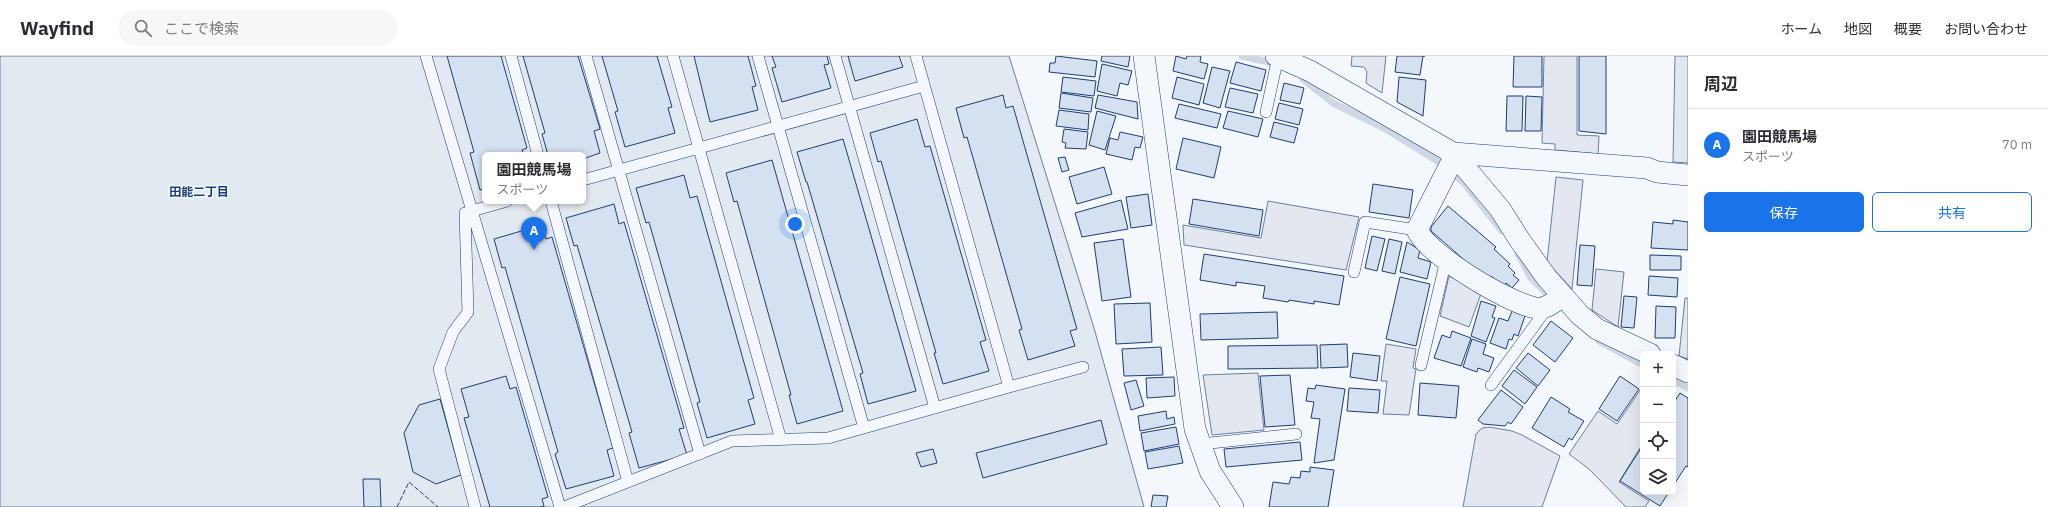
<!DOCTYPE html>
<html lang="ja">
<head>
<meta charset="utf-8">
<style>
  :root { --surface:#fff; --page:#f7f7f7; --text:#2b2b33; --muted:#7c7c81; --line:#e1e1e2; --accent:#1a73e8 }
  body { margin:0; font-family:"IBM Plex Sans","Noto Sans JP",sans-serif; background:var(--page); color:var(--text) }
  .controls { position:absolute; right:12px; bottom:12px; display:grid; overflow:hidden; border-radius:6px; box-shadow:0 4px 16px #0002 }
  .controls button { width:36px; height:36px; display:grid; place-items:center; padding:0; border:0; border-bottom:1px solid var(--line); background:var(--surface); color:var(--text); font:20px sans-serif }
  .you { position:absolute; left:795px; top:168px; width:14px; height:14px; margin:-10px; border:3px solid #fff; border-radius:50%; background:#1a73e8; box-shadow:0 0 0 6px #1a73e833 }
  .badge { display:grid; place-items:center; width:26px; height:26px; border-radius:50%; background:var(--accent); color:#fff; font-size:13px; font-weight:700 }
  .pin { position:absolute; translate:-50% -33px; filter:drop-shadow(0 1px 2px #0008) }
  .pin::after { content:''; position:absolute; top:21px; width:14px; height:12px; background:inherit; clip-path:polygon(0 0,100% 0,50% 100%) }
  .popup { position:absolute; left:482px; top:96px; width:104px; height:52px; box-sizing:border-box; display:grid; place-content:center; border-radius:6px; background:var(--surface); filter:drop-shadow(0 1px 3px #0005); font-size:13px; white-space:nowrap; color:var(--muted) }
  .popup b { font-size:15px; color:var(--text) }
  .popup::after { content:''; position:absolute; left:50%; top:100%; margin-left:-8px; border:8px solid transparent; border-top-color:var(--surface) }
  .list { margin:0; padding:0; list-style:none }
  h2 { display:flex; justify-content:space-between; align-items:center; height:52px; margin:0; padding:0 16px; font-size:17px }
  h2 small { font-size:13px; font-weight:400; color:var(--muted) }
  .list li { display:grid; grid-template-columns:26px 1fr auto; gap:12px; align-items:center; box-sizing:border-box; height:72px; padding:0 16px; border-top:1px solid var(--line) }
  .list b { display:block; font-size:15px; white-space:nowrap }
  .list p { margin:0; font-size:13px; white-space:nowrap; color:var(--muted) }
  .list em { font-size:13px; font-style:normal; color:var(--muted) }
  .actions { display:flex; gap:8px; padding:12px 16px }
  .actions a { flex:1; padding:9px 0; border:1px solid var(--accent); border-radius:6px; text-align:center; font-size:14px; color:var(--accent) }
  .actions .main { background:var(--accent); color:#fff }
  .icon { flex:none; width:22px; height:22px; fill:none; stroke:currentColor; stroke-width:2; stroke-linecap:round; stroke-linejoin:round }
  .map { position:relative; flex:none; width:1688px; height:451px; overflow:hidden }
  header { display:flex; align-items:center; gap:24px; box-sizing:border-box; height:56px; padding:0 20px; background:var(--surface); border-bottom:1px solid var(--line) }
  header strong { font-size:19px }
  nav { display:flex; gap:22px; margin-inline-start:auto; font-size:14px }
  .search { width:280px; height:36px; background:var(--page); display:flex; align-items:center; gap:10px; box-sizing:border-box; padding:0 14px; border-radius:22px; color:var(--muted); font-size:15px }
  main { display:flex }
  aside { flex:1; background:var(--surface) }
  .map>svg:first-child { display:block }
  .green { fill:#e3e9f0; stroke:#687fa3; fill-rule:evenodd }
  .parking { fill:#e3e8f0; stroke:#687fa3 }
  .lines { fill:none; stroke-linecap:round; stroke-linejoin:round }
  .stream { stroke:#cfd7e4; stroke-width:7 }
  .building { fill:#d5e0f0; stroke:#1d3f73 }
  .lane-casing { stroke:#1d3f73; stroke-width:12 }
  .street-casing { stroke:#1d3f73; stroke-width:22 }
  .lane { stroke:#f4f7fb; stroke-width:11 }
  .street { stroke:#f4f7fb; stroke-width:21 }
  .fence { stroke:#1d3f73; stroke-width:1; stroke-dasharray:5 2; stroke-linecap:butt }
  .labels { text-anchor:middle; stroke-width:3; stroke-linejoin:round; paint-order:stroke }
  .neighbourhood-label { font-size:12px; font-weight:bold; fill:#1d3f73; stroke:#f4f7fb }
</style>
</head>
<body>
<header>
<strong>Wayfind</strong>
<div class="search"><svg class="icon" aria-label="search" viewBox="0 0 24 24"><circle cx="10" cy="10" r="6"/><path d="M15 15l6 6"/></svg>ここで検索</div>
<nav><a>ホーム</a><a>地図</a><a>概要</a><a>お問い合わせ</a></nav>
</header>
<main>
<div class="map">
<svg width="1688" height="451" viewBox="0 0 1688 451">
  <rect width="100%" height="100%" fill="#f4f7fb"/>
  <path class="green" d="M0,0h1009l85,272 50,179h-1144zM485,99h98v46h-98z"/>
  <path class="parking" d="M1352,0h34l-4,37 -16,-10 1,-11 -3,-5 -13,-1z
    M1544,0h33v79l22,1 -1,18 -43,-4v-6l-13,-1z
    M1675,0h13v107l-15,-1z
    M1556,121l27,3 -11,109 -25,-27z
    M1268,145l91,16 -13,53 -162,-25 -1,-20 78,13z
    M1596,213l28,3 -6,55 -26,-17z
    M1449,220l33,15 -13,36 -29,-11z
    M1685,242h3v61l-9,-3z
    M1386,288l30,5 -3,19 3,1 -7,46 -26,-1 4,-33h-6z
    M1258,317l6,57 -52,5 -9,-60z
    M1643,330v57l-24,39 30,19 -4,6h-19l-37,-38 -20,-15 29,-43 19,13z
    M1489,371l23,4 10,4 38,21 -18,51h-79l13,-73 6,-6z"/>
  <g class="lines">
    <path class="stream" d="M1242,0l35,8
      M1303,23l30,24 53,26 53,33 25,21 38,48
      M1518,198l13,24 23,23
      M1599,285l44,24
      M1673,324l15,8"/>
  </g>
  <path class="building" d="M447,0h54l26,92 -5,2 2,5h-39v33l-5,2 -10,-37 4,-1z
    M523,0h55l22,73 -6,2 6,22 -17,6v-4h-35l-6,-21 3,-1z
    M602,0h55l15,51 -4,1 7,25 -50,14 -10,-35 3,-1z
    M694,0h54l8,30 -4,1 6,23 -48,12z
    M772,0h55l2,8 -5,1 7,23 -49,14 -10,-34 4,-1z
    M848,0h51l4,11 -48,14z
    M1056,0l41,5 -2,16 -46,-5 1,-9h5z
    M1102,0h28l-2,11 -27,-6z
    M1176,0l10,3 1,-3h14l-1,6 8,2 -4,15 -31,-8z
    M1397,0h28h-2l-3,19 -25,-3z
    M1514,0h28v31h-29z
    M1579,0h27v78l-27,-3z
    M1236,6l30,8 -5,21 -31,-8z
    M1102,8l30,7 -4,14 -8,-2 -3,13 -20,-5z
    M1212,11l18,4 -10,37 -17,-5z
    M1063,21l33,4 -2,15 -33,-4z
    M1177,21l27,7 -5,21 -27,-7z
    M1399,21l27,3 -3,36 -26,-14z
    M1284,27l20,5 -4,16 -20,-4z
    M1230,32l28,6 -5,19 -28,-6z
    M1061,37l32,5 -2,14 -32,-4z
    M1003,39l3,13 7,-2 64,223 -7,2 5,15 -47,14 -9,-30 3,-1 -55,-192 -3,1 -8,-30z
    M1098,39l39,7 1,17 -43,-11z
    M1507,40h16l-1,35h-16z
    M1526,40l16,1 -1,34h-16z
    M1279,47l24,6 -4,16 -24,-6z
    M1179,48l42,10 -4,14 -42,-10z
    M1059,54l30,4 -1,16 -32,-4z
    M1097,55l19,5 -11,34 -16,-5z
    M1228,55l35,8 -5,18 -35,-9z
    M917,63l8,28 5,-1 56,194 -6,2 9,29 -46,13 -9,-31h2l-55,-192 -3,1 -8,-29z
    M1274,66l24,6 -4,15 -24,-6z
    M1064,73l24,3 -2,17 -21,-1 1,-5 -4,-1z
    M1120,76l23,5 -3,11 -5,-1 -3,13 -26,-6 4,-16 8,2z
    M1183,82l38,9 -7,31 -38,-9z
    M843,83l73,252 -48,13 -8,-30 3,-1 -56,-191h-1l-9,-30z
    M1065,101l4,13 -7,2 -4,-14z
    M772,104l71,251 -46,13 -8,-29h2l-54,-194 -3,1 -8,-29z
    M1104,111l8,27 -35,10 -8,-27z
    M684,119l6,23 7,-2 57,202 -6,2 7,24 -48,14 -10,-35 3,-1 -51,-180 -3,1 -10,-35z
    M1373,128l40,6 -4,28 -40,-6z
    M1148,138l4,31 -21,3 -5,-31z
    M1193,143l70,11 -4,26 -70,-12z
    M1121,144l7,29 -46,8 -7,-24z
    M614,148l5,20 5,-2 60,206 -5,1 8,26 -48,13 -10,-35 3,-1 -55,-187 -3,1 -8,-28z
    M1448,150l48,41 -2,2 16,15 -2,2 7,7 -2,2 6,5 -7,8 -6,-5 -3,3 -12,-10 -2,2 -11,-6 -47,-41v-4z
    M1673,164l15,2v28l-37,-2 2,-26 20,2z
    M542,169l4,14 6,-2 61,211 -6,2 7,26 -48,13 -11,-35 3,-2 -53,-185 -3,1 -8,-29z
    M1372,180l13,3 -8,32 -12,-3z
    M1123,183l8,58 -29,4 -8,-58z
    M1389,183l13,3 -7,32 -13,-3z
    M1407,186l13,8 -2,8 13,4 -4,17 -27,-7z
    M1580,189l15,1 -3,40 -15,-1z
    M1204,198l140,22 -5,29 -25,-4v3l-25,-4 -1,2 -25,-4 2,-12 -29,-4v4l-36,-6z
    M1650,199l31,1v14h-31z
    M1649,220l29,2 -1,19 -29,-2z
    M1400,221l30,7 -14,62 -30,-7z
    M1624,240l13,1 -3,31 -13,-1z
    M1481,245l15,5 -4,11 3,1 -9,24 -15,-6z
    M1150,247l2,39 -36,2 -2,-40z
    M1656,250l20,1 -1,31h-20z
    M1512,255l13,5 -7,20 -4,-2 -2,6 -3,-1 -3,10 -16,-6 9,-25 9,3z
    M1277,256l1,26 -77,2 -1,-26z
    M1551,265l22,17 -18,24 -22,-17z
    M1452,275l19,7 -10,28 -27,-8 8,-23 8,3z
    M1472,283l14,5 -3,10 11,4 -5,14 -11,-4 -1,4 -14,-5z
    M1347,288l1,23 -27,1 -1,-23z
    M1317,289l1,23 -90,1v-23z
    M1161,291l2,28 -39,1 -2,-27z
    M1353,297l27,3 -3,25 -27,-4z
    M1528,297l22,17 -12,16 -22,-18z
    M1514,314l23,17 -12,17 -23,-18z
    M1290,319l5,50 -30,2 -5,-51z
    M506,320l4,13 6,-2 32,110 -6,2 2,7 -4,1h-50l-26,-89 5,-1 -8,-28z
    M1620,320l19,13 -22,32 -18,-12z
    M1174,321l1,19 -28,2 -1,-20z
    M1136,324l8,26 -13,4 -7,-27z
    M1420,327l39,3 -3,32 -38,-3z
    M1316,329l29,4 -11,71 -20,3 6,-44 -9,-1 3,-16 -8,-1 2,-13 7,1z
    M1349,332l31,2 -2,23 -31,-2z
    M1501,334l22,17 -12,17 -3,-2 -3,4 -22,-2 -5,-4z
    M1680,337l8,5v69l-2,-1 -13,20v-82z
    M1551,341l19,12 -2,3 16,9 -12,19 -3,-2 -5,9 -32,-19z
    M440,343l21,76 -25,9 -23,-12 -9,-39 15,-28z
    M1166,355l1,8 7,-2 1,7 -35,7 -2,-15z
    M1101,364l6,24 -124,34 -7,-25z
    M1176,371l3,17 -35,7 -3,-18z
    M1300,386l2,18 -76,7 -2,-18z
    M1643,389v47h26l-9,14 -40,-25z
    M1179,390l4,17 -35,6 -3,-17z
    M933,393l4,14 -16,4 -5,-14z
    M1310,411l24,3 -6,37h-59l4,-25 16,2 2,-7 9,1 1,-7 9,1z
    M363,423h17l1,28h-17z
    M1153,439l15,1 -2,11h-15z"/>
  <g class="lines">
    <g class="lane-casing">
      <path id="lane" d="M426,0l134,451
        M511,0l27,99
        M586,0l114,398
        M673,0l108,384
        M758,0l106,372
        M835,0l100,352
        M1266,56l12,-55
        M583,124l341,-94
        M551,145l77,281
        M1354,216l11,-50 52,8
        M1421,309l25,-105
        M1491,329l57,-78
        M1009,331l74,-20
        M1201,388l95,-10
        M475,451l-36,-138 14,-37 15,-20 -3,-99 42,-12
        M564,451l168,-66 96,-3 181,-51 -93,-331"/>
    </g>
    <g class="street-casing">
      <path id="street" d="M1144,0l51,373 15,42 23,36
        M1276,0l34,15 143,82 47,56 21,33 26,36 33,37 17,14 53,25
        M1453,97l194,15 10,4 31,3
        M1456,101l-6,8 -33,65c11,25 91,73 119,78 10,2 19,-7 27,-12
        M1673,309l15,7"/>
    </g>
    <use href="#lane" class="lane"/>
    <use href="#street" class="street"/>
    <path class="fence" d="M397,451l12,-25 29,25"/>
  </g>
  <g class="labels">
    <g class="neighbourhood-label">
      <text x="199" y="140">田能二丁目</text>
    </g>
  </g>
</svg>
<div class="controls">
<button>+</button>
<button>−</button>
<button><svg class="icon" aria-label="locate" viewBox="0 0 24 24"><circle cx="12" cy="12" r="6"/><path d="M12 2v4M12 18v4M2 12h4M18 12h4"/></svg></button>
<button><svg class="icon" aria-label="layers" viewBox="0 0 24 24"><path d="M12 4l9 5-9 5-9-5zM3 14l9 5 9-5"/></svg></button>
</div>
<div class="you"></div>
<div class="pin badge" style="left:534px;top:194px">A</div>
<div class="popup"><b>園田競馬場</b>スポーツ</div>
</div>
<aside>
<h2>周辺<small></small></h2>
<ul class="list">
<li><span class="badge">A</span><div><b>園田競馬場</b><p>スポーツ</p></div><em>70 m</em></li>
</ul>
<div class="actions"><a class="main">保存</a><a>共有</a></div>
</aside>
</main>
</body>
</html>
